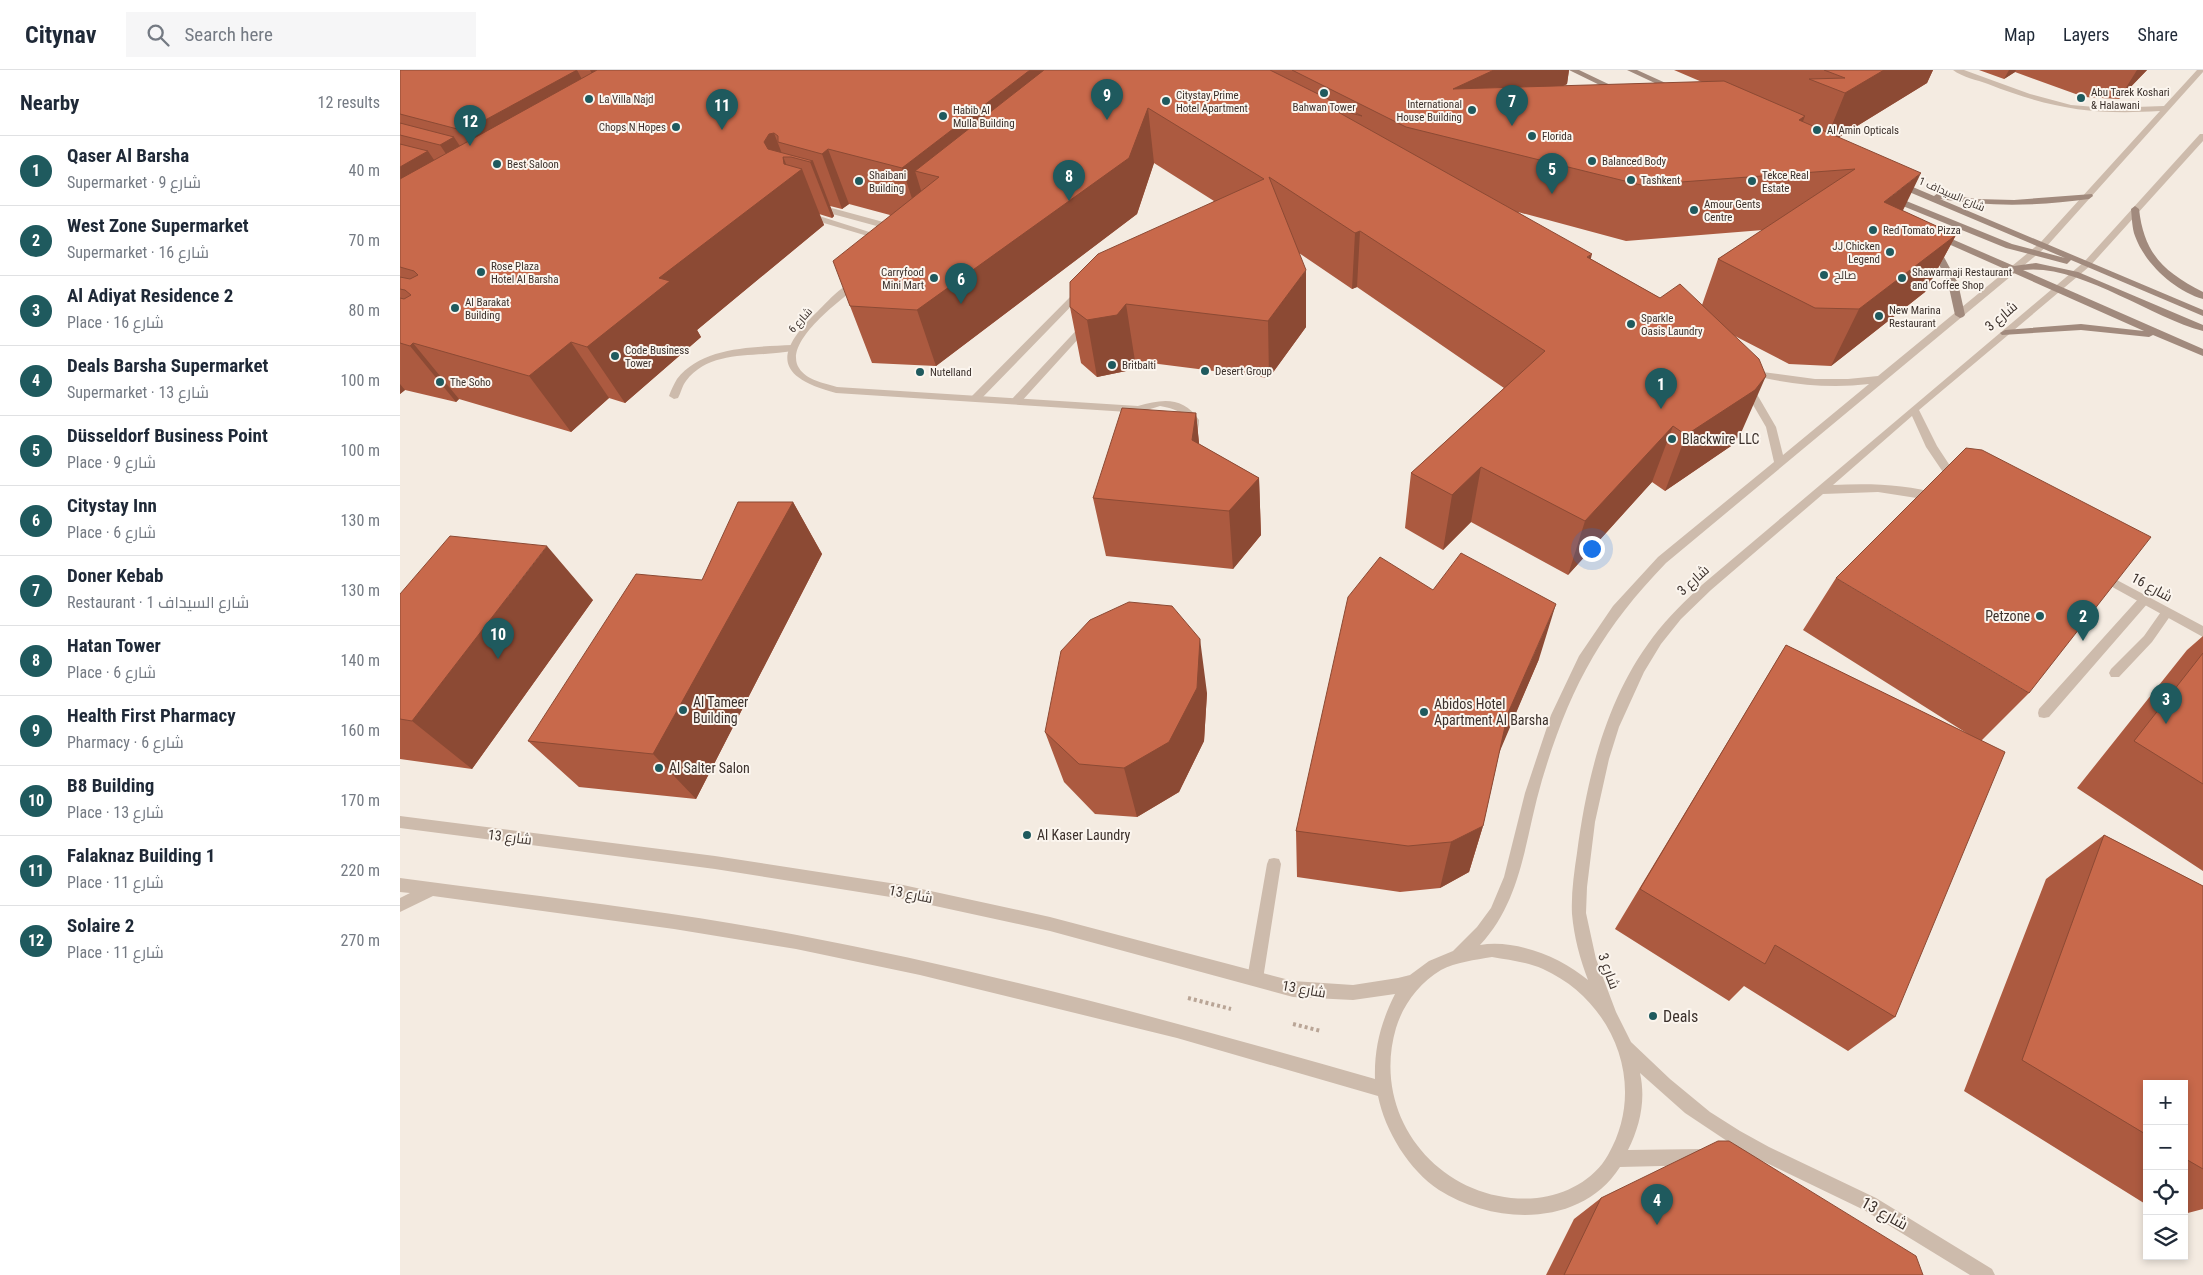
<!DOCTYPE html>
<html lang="en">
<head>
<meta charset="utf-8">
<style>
  :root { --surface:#fff; --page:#f6f6f7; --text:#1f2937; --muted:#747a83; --line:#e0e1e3; --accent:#1f5a5e }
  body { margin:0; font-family:"Roboto Condensed",Cairo,sans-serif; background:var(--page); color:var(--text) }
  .controls { position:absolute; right:15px; bottom:15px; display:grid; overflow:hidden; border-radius:0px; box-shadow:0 2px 8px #0003 }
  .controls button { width:45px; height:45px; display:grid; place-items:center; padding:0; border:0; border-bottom:1px solid var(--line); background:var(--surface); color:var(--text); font:25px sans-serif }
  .you { position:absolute; left:1191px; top:478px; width:18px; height:18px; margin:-12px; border:4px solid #fff; border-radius:50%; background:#1a73e8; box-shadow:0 0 0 8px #1a73e833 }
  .badge { display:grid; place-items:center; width:32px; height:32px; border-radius:50%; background:var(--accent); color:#fff; font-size:16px; font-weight:700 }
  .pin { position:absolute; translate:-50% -41px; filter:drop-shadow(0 1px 2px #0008) }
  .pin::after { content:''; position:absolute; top:26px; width:18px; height:15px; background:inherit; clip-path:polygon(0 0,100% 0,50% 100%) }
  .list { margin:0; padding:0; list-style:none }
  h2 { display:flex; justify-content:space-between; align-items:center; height:65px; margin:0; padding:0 20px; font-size:21px }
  h2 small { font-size:16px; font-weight:400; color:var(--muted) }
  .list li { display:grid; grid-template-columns:32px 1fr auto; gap:15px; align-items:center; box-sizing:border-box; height:70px; padding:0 20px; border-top:1px solid var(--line) }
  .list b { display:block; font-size:19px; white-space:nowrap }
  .list p { margin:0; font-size:16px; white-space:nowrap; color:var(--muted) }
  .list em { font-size:16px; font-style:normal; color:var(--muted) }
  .icon { flex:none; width:28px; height:28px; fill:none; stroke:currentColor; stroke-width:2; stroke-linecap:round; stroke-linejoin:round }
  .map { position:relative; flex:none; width:1803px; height:1205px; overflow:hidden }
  header { display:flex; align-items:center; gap:30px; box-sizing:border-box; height:70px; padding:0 25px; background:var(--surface); border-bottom:1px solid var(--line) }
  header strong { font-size:24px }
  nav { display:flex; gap:28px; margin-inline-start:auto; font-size:18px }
  .search { width:350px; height:45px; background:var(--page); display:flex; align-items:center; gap:12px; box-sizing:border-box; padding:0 18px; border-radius:0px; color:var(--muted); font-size:19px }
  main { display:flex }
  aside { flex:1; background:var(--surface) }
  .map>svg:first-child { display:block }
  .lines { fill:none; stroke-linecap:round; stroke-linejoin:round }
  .path { stroke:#b9a596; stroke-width:4; stroke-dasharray:3 3; stroke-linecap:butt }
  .lane { fill:#cdbbac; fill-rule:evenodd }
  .street { fill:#cdbbac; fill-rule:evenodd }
  .secondary { fill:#a18a7d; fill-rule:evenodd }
  .wall { fill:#ac5a40; fill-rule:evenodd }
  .shaded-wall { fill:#8c4a34 }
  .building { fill:#c8694b; stroke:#8c4a34 }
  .poi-dot { fill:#1f5a5e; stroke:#fbf5ee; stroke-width:2 }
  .labels { text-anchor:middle; stroke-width:4; stroke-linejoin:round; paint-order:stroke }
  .far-poi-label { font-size:11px; fill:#3b302b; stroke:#fbf5ee; text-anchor:start }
  .far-street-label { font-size:11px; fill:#3b302b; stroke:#fbf5ee }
  .street-label { font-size:14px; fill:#3b302b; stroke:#fbf5ee }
  .poi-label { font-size:14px; fill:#3b302b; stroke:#fbf5ee; text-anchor:start }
  .near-poi-label { font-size:16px; fill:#3b302b; stroke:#fbf5ee; text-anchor:start }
  .near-street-label { font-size:16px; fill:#3b302b; stroke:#fbf5ee }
</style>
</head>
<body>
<header>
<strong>Citynav</strong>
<div class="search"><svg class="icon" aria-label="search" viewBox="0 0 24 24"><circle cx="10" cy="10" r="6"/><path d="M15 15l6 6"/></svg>Search here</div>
<nav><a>Map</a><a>Layers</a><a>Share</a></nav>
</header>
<main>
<aside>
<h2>Nearby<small>12 results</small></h2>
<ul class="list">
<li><span class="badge">1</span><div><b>Qaser Al Barsha</b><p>Supermarket · شارع 9</p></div><em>40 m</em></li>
<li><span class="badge">2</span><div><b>West Zone Supermarket</b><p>Supermarket · شارع 16</p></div><em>70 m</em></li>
<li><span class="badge">3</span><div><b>Al Adiyat Residence 2</b><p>Place · شارع 16</p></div><em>80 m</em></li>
<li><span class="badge">4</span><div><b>Deals Barsha Supermarket</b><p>Supermarket · شارع 13</p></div><em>100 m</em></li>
<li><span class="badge">5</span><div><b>Düsseldorf Business Point</b><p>Place · شارع 9</p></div><em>100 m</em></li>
<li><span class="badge">6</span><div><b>Citystay Inn</b><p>Place · شارع 6</p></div><em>130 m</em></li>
<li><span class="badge">7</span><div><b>Doner Kebab</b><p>Restaurant · شارع السيداف 1</p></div><em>130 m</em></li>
<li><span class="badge">8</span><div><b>Hatan Tower</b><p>Place · شارع 6</p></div><em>140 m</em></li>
<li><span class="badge">9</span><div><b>Health First Pharmacy</b><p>Pharmacy · شارع 6</p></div><em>160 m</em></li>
<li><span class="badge">10</span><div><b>B8 Building</b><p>Place · شارع 13</p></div><em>170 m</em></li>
<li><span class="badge">11</span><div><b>Falaknaz Building 1</b><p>Place · شارع 11</p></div><em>220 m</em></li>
<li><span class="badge">12</span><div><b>Solaire 2</b><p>Place · شارع 11</p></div><em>270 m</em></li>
</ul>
</aside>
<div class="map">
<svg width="1803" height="1205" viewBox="0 0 1803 1205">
  <rect width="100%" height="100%" fill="#f4ebe1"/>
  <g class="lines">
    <path class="path" d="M788,928l43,11
      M893,954l28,7"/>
    <path class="lane" d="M417,134l81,22 1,2 -4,3 -81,-22v-4z
      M407,144h6l75,24 -7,2 -74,-22z
      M680,219l5,3 -2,2 -104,107h-8v-4l106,-107z
      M687,251l3,1v4l-70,77h-8v-4l72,-77z
      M392,275l5,3 -2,2c-36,9 -83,-3 -109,31 -4,5 -5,12 -8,17l-4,1 -5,-3c2,-6 5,-12 8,-17 25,-33 78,-32 115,-34z
      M1744,525l6,5 -2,3 -99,114 -5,1 -5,-1 -1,-4 1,-4 101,-112z
      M1767,537l6,5 -21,30 -33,35h-8l-2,-4 2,-4 33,-33 19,-27z
      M874,788l5,1 2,5 -18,115 -3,5 -5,2 -5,-2 -3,-5 20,-115 2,-5z"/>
    <path class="street" d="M1553,0h11l66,24 41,11 36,3 57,-2 33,-36h6v2l-157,175 -380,316c-66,68 -97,127 -124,217 -17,57 -19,119 -62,165 36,-6 81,12 108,35 -8,-21 -14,-43 -16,-66 -1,-20 2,-41 5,-61 10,-76 29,-154 76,-216 15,-20 32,-36 50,-53l381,-322 116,-128h3v7l-113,125 -171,144 18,36 23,35 -1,3h-8l-25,-37 -14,-31 -79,69c35,-2 73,-1 107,9l1,3 -1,3 -4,1 -58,-9 -55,2 -112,96 -30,29 -20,25 -17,28 -25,55 -10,32 -14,63 -8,65 -1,26 10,46 20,53 15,30 39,37 40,33 30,19 29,16 107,51 116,71 3,6h-25l-106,-65 -122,-59 -57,-38 -45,-40c6,27 0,53 -12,77l75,-1 6,2 2,6 -2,6 -6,2 -83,2c-39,61 -126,58 -181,23 -30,-20 -54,-59 -61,-94l-201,-58 -257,-63 -124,-26 -122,-20 -241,-33 -33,16v-14l10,-5 -10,-1v-14c132,18 266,32 397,57 195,37 387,89 578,144 -1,-31 6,-57 20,-85l-42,6 -60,-3 -243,-66 -147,-32 -188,-30 -315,-41v-12l315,40 188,29 147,32 243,64 60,4 45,-7 12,-3 19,-14 24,-10 24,-24 14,-19 13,-31 21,-84 26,-78 28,-59 34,-50 45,-49 116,-95 -8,-35 -24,-41 1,-2h8l25,43 7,28 86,-71c-41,5 -83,0 -122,-10v-4l68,9h33l30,-3 162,-133 120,-132c-68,4 -108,-2 -172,-27 -11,-4 -26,-7 -35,-14zM1092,887c17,3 35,5 51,12 71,32 105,117 65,186 -14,25 -43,40 -71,43 -93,8 -168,-78 -141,-170 7,-23 23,-45 45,-58 15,-8 34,-10 51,-13z
      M457,210l3,1v4c-17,13 -78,57 -61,83 7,12 25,15 38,19l301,19c24,-7 45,-10 61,14 1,39 -70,49 -80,12 -2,-8 3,-16 9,-20l-292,-19c-61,-16 -62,-40 -18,-82 10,-10 25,-27 39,-31zM760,336c57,9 16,54 -19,38 -5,-2 -9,-6 -11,-10 -6,-18 17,-24 30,-28z
      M1700,501l103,55v11l-107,-59 -2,-3z"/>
    <path class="secondary" d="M1169,0h10l44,21 -7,2z
      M1227,0h10l44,20 -7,2z
      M1495,112h6l33,14 4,-3 38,6 38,1 78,-6 1,2 -4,3c-50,7 -99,8 -149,0l263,111v6l-132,-56 -4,4 -61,-16 -118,-48v-4h6l118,48 53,14 -170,-72z
      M1735,136l4,3c5,45 25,63 64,83v7c-28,-8 -58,-35 -68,-63 -3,-8 -3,-18 -4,-27z
      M1538,163l76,33 22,-3 42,9 125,53v6c-53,-14 -125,-68 -180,-61l180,79v7l-50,-21 -4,2 -68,-7 -79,5 -2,-2 5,-3 76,-6 63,7 -209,-93 -1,-2z
      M1531,174l7,2 20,37 7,32 -2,2 -3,1 -5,-3 -7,-32 -18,-37z"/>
  </g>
  <path class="wall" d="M0,0h1169l-2,14 -4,2 139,-4 -28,-12h259l-6,13 -88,54 64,74 53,24 -31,57 -94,74 -42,-2 -56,-29 8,98 -10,13 -66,45 -13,-9 -84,93 -97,-53 -28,28 -38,-22 6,-55 93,-85 -147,-101 -5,2 -53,-36 7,74 -37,51 -134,-17 -9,10 -29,6 -16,-14 -11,-56 144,-106 -60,-38 -17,51 -201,152 -64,-3 -22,-57 40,-91 -41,-11 -7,5 -12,-3 4,10 -2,2 -13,-4 5,11 -127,105 4,7 -76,66 -16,-5 -38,34 -112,-33 -3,3 -51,-12 -5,4zM1118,142l108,29 137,-11 -45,29 -16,46 -42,-7 -69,-39z
    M1579,0h168l-28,29 -35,-2 -69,-25 -11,7z
    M796,343l3,31 60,34 2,57 -28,34 -127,-13 -13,-58z
    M393,432l29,52 -126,245 -117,-12 -51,-46 174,-161z
    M1436,508l193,115 -48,48 -86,276 -47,34 -104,-65 -15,15 -114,-72 171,-284 182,89 -165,-104z
    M0,524l193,6 -121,169 -72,-10z
    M1803,566v235l-126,-83 110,-138z
    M1139,589l-39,90 -17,77 -14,46 -29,16 -40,4 -103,-15 -1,-46z
    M807,623l-3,48 -25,51 -42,25 -42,-3 -31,-32 -19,-50z
    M1704,765l99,51v323l-19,5v-130h-37v121l-183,-114 82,-212z
    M1201,1128l322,77h-377l28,-56z"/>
  <path class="shaded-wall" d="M177,0l29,54 -106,62 -35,-55z
    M190,0h108l-83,49z
    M630,0h77l-168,107 -24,-6 14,45 -9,7 -18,-55z
    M1094,0h75l-2,14 -111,55 -3,-50z
    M1484,0h49l-6,13 -104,64 22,-54z
    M1609,0h7l-1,2 -11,7z
    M1737,0h10l-28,29z
    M748,38l6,55 -17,51 -201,152 -19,-56z
    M1405,46l-21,55 15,-51z
    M374,63l17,44 11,-8 22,56 -127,105 4,7 -76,66 -38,-56 72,-69 105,-136 5,-8z
    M54,67l36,55 -13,8 -37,-55z
    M428,79l21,55 -7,5 -20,-55z
    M28,81l38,56 -66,41v-81z
    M413,91l21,55 -2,2 -22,-56z
    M1521,103l-27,56 -10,-27z
    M960,161l-3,56 -5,2 3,-56z
    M1556,165l-31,57 -94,74 28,-57z
    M1192,184l-14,56 9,-53z
    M906,200v57l-37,51 -1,-57z
    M726,234l9,57 -9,10 -29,6 -10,-57z
    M171,272l38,56 -38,34 -42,-56z
    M13,273l46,56 -3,3 -46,-56z
    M1366,306l-25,57 -10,13 -66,45 21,-56z
    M0,314l5,6 -5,4z
    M796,343l6,59 -10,-32z
    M1273,356l-21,56 -84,93 17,-54z
    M1081,397l-10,55 -28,28 9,-55z
    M859,408l2,57 -28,34 -4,-58z
    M393,432l29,52 -126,245 -43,-45z
    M147,476l46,54 -121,169 -60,-48z
    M1156,534l-17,55 -45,106 14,-52z
    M800,569l7,54 -3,48 -25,51 -42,25 -13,-49z
    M1083,756l-14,46 -29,16 11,-46z"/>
  <path class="building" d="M0,0h177l-112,61 -65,-17z
    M197,0h433l-128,98 -74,-19 -6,5 -44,-12v-6l-4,-3 -5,1 -5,8 4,7 45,12 -3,1 -19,-5h-8l1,7 18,5 -143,109 11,3 -83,66 -16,-5 -42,34 -116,-33 -3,3 -10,-3v-45l4,1 7,-4 -6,-5 -5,-1v-12l10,2 8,-4 -4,-4 -14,-4v-88z
    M644,0h226l92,46 -23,-6 -1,2 254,142 -5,3 73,41 20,-14 79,75 7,17 -11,14 -69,45 -13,-9 -88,95 -104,-54 -29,28 -41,-22 134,-122 -185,-120 -5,2 -86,-56 37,93 -38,51 -142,-17 -9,11 -30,5 -17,-13v-25l28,-28 166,-75 -116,-71 -19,50 -212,152 -67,-4 -17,-45 106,-84 -24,-6z
    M892,0h202l-41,19 271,-8 81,35 -6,4 122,53 -37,29 72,33 -97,74 -44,-1 -97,-49 137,-90 -214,16 -235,-58z
    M1424,0h60l-39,23 -36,-14 36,-1z
    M0,53l54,14 -14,8 -40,-10z
    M0,74l28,7 -28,16z
    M722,338l74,5 -4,27 67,38 -30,33 -136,-13z
    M1566,378l16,2 169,87 -122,156 -193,-115z
    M338,432h55l-140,252 -125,-13 108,-167 66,6z
    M50,466l97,10 -135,175 -12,-2v-125z
    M1061,483l95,51 -48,109 -25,113 -32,16 -43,4 -112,-15 52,-234 32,-40 53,33z
    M729,532l43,4 28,33 -3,49 -28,54 -45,26 -45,-4 -34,-32 16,-81 29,-31z
    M1386,575l219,107 -110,265 -120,-72 -10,19 -125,-75z
    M1803,583v131l-69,-43z
    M1704,765l99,51v283l-19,-11v-74h-37v51l-125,-75z
    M1318,1071h11l187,115 7,19h-359l37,-77z"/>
  <g class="poi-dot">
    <circle cx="924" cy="23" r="5"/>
    <circle cx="1681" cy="28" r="5"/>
    <circle cx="189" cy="29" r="5"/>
    <circle cx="766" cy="31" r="5"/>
    <circle cx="1072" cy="40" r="5"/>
    <circle cx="543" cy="46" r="5"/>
    <circle cx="276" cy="57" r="5"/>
    <circle cx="1417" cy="60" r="5"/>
    <circle cx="1132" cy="66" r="5"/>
    <circle cx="1192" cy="91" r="5"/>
    <circle cx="97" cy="94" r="5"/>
    <circle cx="1231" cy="110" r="5"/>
    <circle cx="459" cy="111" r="5"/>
    <circle cx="1352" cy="111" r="5"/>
    <circle cx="1294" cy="140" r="5"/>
    <circle cx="1473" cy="160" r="5"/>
    <circle cx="1490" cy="182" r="5"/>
    <circle cx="81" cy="202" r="5"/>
    <circle cx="1424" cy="205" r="5"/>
    <circle cx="534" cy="208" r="5"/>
    <circle cx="1502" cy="208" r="5"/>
    <circle cx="55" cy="238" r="5"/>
    <circle cx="1479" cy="246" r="5"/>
    <circle cx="1231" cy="254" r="5"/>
    <circle cx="215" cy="286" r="5"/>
    <circle cx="712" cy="295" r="5"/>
    <circle cx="805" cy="301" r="5"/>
    <circle cx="520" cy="302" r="5"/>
    <circle cx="40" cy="312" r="5"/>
    <circle cx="1272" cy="369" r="5"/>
    <circle cx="1640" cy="546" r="5"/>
    <circle cx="283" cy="640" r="5"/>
    <circle cx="1024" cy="642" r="5"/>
    <circle cx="259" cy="698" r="5"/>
    <circle cx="627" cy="765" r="5"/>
    <circle cx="1253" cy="946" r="5"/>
  </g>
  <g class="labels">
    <g class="far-poi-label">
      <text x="1691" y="26">Abu Tarek Koshari<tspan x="1691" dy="13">&amp; Halawani</tspan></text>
      <text x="776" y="29">Citystay Prime<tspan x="776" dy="13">Hotel Apartment</tspan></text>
      <text x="199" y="33">La Villa Najd</text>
      <text x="1062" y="38" text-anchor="end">International<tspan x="1062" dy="13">House Building</tspan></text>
      <text x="924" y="41" text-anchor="middle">Bahwan Tower</text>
      <text x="553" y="44">Habib Al<tspan x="553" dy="13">Mulla Building</tspan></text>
      <text x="266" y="61" text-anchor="end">Chops N Hopes</text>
      <text x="1427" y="64">Al Amin Opticals</text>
      <text x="1142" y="70">Florida</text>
      <text x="1202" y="95">Balanced Body</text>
      <text x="107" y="98">Best Saloon</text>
      <text x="469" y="109">Shaibani<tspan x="469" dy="13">Building</tspan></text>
      <text x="1362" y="109">Tekce Real<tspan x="1362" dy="13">Estate</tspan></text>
      <text x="1241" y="114">Tashkent</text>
      <text x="1304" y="138">Amour Gents<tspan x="1304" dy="13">Centre</tspan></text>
      <text x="1483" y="164">Red Tomato Pizza</text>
      <text x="1480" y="180" text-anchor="end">JJ Chicken<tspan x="1480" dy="13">Legend</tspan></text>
      <text x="91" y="200">Rose Plaza<tspan x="91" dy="13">Hotel Al Barsha</tspan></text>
      <text x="524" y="206" text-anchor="end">Carryfood<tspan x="524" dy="13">Mini Mart</tspan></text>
      <text x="1512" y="206">Shawarmaji Restaurant<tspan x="1512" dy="13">and Coffee Shop</tspan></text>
      <text x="1434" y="209">صالح</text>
      <text x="65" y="236">Al Barakat<tspan x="65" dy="13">Building</tspan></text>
      <text x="1489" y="244">New Marina<tspan x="1489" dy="13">Restaurant</tspan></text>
      <text x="1241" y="252">Sparkle<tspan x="1241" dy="13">Oasis Laundry</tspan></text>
      <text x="225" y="284">Code Business<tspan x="225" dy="13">Tower</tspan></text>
      <text x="722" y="299">Britbalti</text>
      <text x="815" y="305">Desert Group</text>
      <text x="530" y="306">Nutelland</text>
      <text x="50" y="316">The Soho</text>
    </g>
    <g class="far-street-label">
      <text transform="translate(1552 124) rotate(23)" y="4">شارع السيداف 1</text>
      <text transform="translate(400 250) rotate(-48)" y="4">شارع 6</text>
    </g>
    <g class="street-label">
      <text transform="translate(1601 246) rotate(-40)" y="5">شارع 3</text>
      <text transform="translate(1293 510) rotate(-42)" y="5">شارع 3</text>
      <text transform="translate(1752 517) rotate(29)" y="5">شارع 16</text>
      <text transform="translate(110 767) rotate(7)" y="5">شارع 13</text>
      <text transform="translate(511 824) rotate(11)" y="5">شارع 13</text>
      <text transform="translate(1209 901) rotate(70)" y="5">شارع 3</text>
      <text transform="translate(904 919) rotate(10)" y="5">شارع 13</text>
    </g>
    <g class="poi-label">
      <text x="1282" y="374">Blackwire LLC</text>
      <text x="1630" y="551" text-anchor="end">Petzone</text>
      <text x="293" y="637">Al Tameer<tspan x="293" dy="16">Building</tspan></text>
      <text x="1034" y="639">Abidos Hotel<tspan x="1034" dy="16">Apartment Al Barsha</tspan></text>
      <text x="269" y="703">Al Salter Salon</text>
      <text x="637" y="770">Al Kaser Laundry</text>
    </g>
    <g class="near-poi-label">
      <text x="1263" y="952">Deals</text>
    </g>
    <g class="near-street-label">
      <text transform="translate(1485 1143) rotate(29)" y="6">شارع 13</text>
    </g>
  </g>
</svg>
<div class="controls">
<button>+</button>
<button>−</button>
<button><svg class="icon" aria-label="locate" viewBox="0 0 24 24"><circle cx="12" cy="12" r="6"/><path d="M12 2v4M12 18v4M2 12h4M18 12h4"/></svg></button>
<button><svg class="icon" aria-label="layers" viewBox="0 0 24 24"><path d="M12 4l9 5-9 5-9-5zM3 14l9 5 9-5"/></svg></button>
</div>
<div class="you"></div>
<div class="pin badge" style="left:1261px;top:339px">1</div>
<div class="pin badge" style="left:1683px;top:571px">2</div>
<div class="pin badge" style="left:1766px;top:654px">3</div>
<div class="pin badge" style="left:1257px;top:1155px">4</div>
<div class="pin badge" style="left:1152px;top:124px">5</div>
<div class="pin badge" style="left:561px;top:234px">6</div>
<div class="pin badge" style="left:1112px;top:56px">7</div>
<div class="pin badge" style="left:669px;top:131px">8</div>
<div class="pin badge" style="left:707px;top:50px">9</div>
<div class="pin badge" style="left:98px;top:589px">10</div>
<div class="pin badge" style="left:322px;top:60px">11</div>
<div class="pin badge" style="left:70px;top:76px">12</div>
</div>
</main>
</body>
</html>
